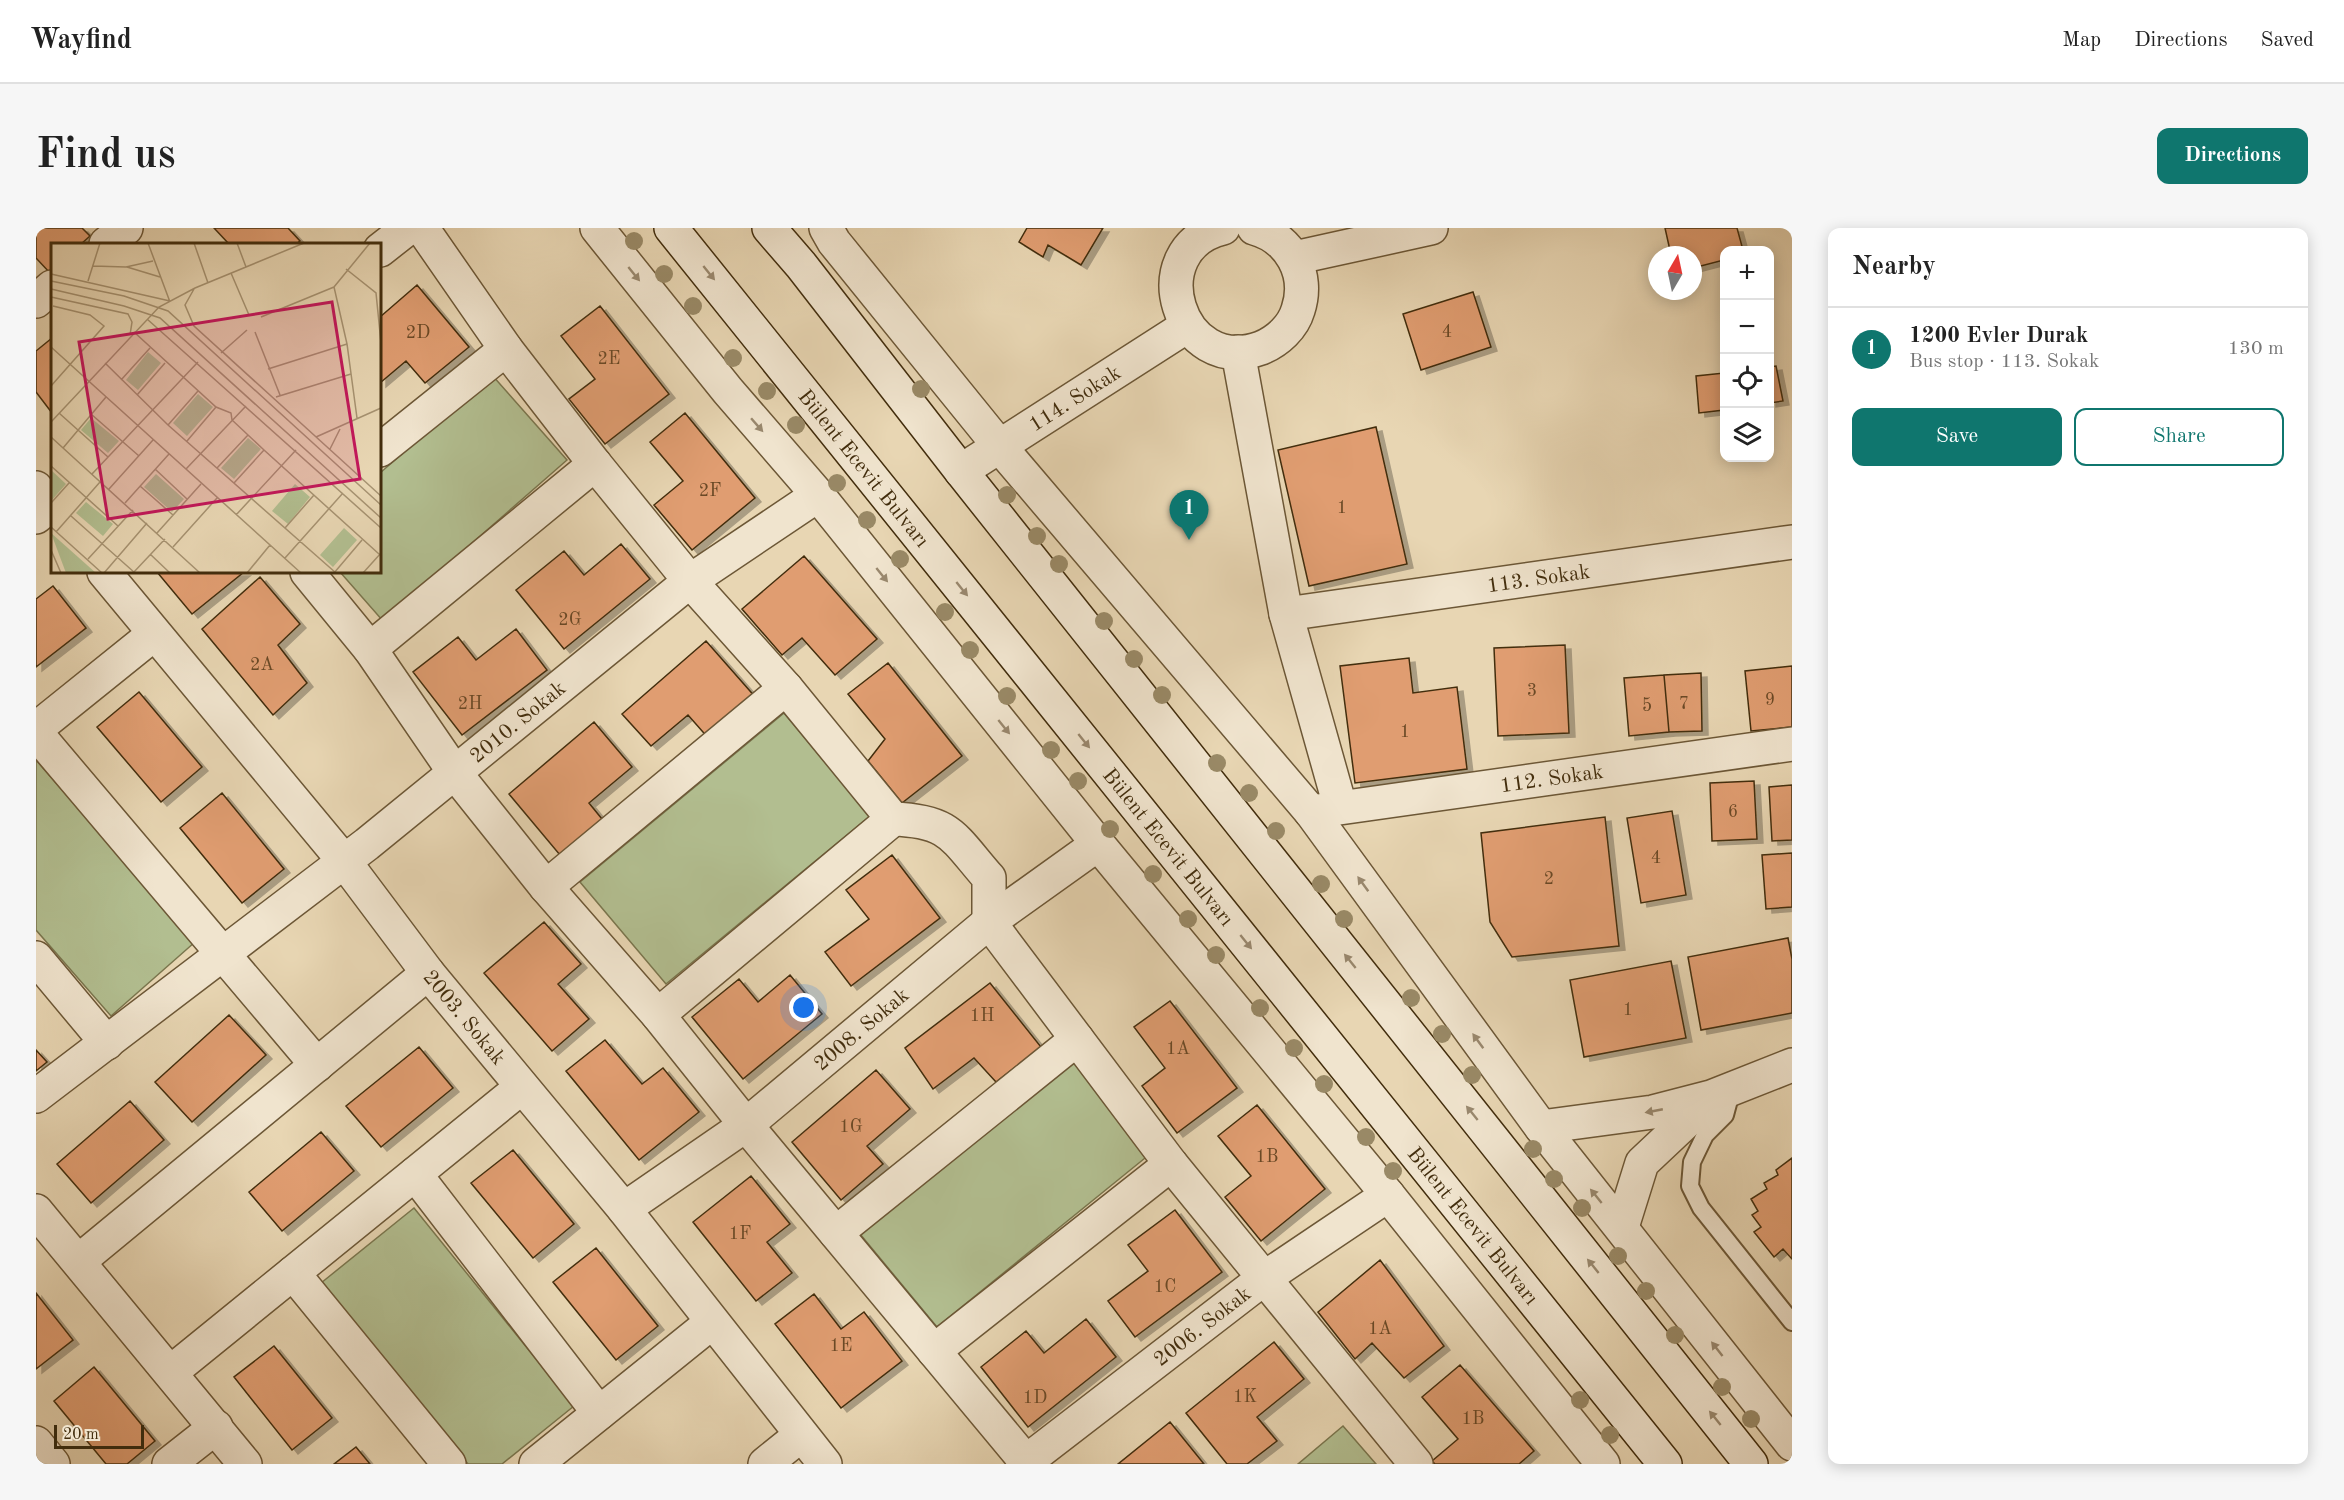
<!DOCTYPE html>
<html lang="en">
<head>
<meta charset="utf-8">
<style>
  :root { --surface:#fff; --page:#f6f6f6; --text:#222; --muted:#767676; --line:#e0e0e0; --accent:#0f766e }
  body { margin:0; font-family:"Old Standard TT",serif; background:var(--page); color:var(--text) }
  .controls { position:absolute; right:18px; top:18px; display:grid; overflow:hidden; border-radius:12px; box-shadow:0 3px 15px #0003 }
  .controls button { width:54px; height:54px; display:grid; place-items:center; padding:0; border:0; border-bottom:2px solid var(--line); background:var(--surface); color:var(--text); font:30px sans-serif }
  .compass { position:absolute; left:1612px; top:18px; width:54px; height:54px; border-radius:50%; background:var(--surface); box-shadow:0 3px 15px #0003; rotate:9deg }
  .scale { position:absolute; left:18px; bottom:15px; width:90px; box-sizing:border-box; padding-left:6px; border:3px solid #422d0d; border-top:0; font-size:16px; line-height:21px; white-space:nowrap; color:#422d0d; -webkit-text-stroke:4px #f0e4ce; paint-order:stroke }
  .you { position:absolute; left:768px; top:780px; width:21px; height:21px; margin:-15px; border:4px solid #fff; border-radius:50%; background:#1a73e8; box-shadow:0 0 0 9px #1a73e833 }
  .badge { display:grid; place-items:center; width:39px; height:39px; border-radius:50%; background:var(--accent); color:#fff; font-size:20px; font-weight:700 }
  .pin { position:absolute; translate:-50% -50px; filter:drop-shadow(0 2px 3px #0008) }
  .pin::after { content:''; position:absolute; top:32px; width:21px; height:18px; background:inherit; clip-path:polygon(0 0,100% 0,50% 100%) }
  .list { margin:0; padding:0; list-style:none }
  h2 { display:flex; justify-content:space-between; align-items:center; height:78px; margin:0; padding:0 24px; font-size:26px }
  h2 small { font-size:20px; font-weight:400; color:var(--muted) }
  .list li { display:grid; grid-template-columns:39px 1fr auto; gap:18px; align-items:center; box-sizing:border-box; height:84px; padding:0 24px; border-top:2px solid var(--line) }
  .list b { display:block; font-size:22px; white-space:nowrap }
  .list p { margin:0; font-size:20px; white-space:nowrap; color:var(--muted) }
  .list em { font-size:20px; font-style:normal; color:var(--muted) }
  .actions { display:flex; gap:12px; padding:18px 24px }
  .actions a { flex:1; padding:14px 0; border:2px solid var(--accent); border-radius:12px; text-align:center; font-size:21px; color:var(--accent) }
  .actions .main { background:var(--accent); color:#fff }
  .icon { flex:none; width:33px; height:33px; fill:none; stroke:currentColor; stroke-width:2; stroke-linecap:round; stroke-linejoin:round }
  .map { position:relative; flex:none; width:1756px; height:1236px; overflow:hidden; border-radius:12px }
  header { display:flex; align-items:center; gap:36px; box-sizing:border-box; height:84px; padding:0 30px; background:var(--surface); border-bottom:2px solid var(--line) }
  header strong { font-size:28px }
  nav { display:flex; gap:33px; margin-inline-start:auto; font-size:21px }
  .intro { display:flex; align-items:center; justify-content:space-between; box-sizing:border-box; height:144px; padding:0 36px }
  h1 { margin:0; font-size:42px }
  .button { padding:15px 27px; border-radius:12px; background:var(--accent); color:#fff; font-size:21px; font-weight:700 }
  main { display:flex; gap:36px; padding:0 36px }
  aside { flex:1; background:var(--surface); border-radius:12px; box-shadow:0 3px 15px #0003 }
  .map>svg:first-child { display:block }
  .green { fill:#b2be90; stroke:#7a764e; stroke-width:1.5 }
  .building { fill:#e09d71; stroke:#422d0d; stroke-width:1.5; filter:url(#shadow) }
  .lines { fill:none; stroke-linecap:round; stroke-linejoin:round }
  .service-casing { stroke:#6c5736; stroke-width:20 }
  .minor-casing { stroke:#6c5736; stroke-width:36 }
  .tertiary-casing { stroke:#6c5736; stroke-width:36 }
  .secondary-casing { stroke:#422d0d; stroke-width:36 }
  .service { stroke:#f0e4ce; stroke-width:16 }
  .minor { stroke:#f0e4ce; stroke-width:33 }
  .tertiary { stroke:#f0e4ce; stroke-width:33 }
  .secondary { stroke:#f0e4ce; stroke-width:33 }
  .tree { fill:#998966 }
  .oneway { fill:#99886e }
  .labels { text-anchor:middle; stroke-width:5; stroke-linejoin:round; paint-order:stroke }
  .number-label { font-size:18px; fill:#6a4926 }
  .street-label { font-size:21px; fill:#422d0d; stroke:#f0e4ce }
  .inset-road { fill:none; stroke:#a69271; stroke-width:1.5 }
  .view { fill:#c2185b; fill-opacity:0.15; stroke:#c2185b; stroke-width:3 }
  .inset-edge { fill:none; stroke:#422d0d; stroke-width:3 }
</style>
</head>
<body>
<header>
<strong>Wayfind</strong>
<nav><a>Map</a><a>Directions</a><a>Saved</a></nav>
</header>
<div class="intro"><h1>Find us</h1><a class="button">Directions</a></div>
<main>
<div class="map">
<svg width="1756" height="1236" viewBox="0 0 1756 1236">
  <defs>
    <filter id="shadow"><feDropShadow dx="6" dy="4" stdDeviation="0" flood-color="#0004"/></filter>
  </defs>
  <rect width="100%" height="100%" fill="#e8d6b3"/>
  <filter id="stains"><feTurbulence type="fractalNoise" baseFrequency=".00333" numOctaves="4"/><feColorMatrix values="0 0 0 0 .2 0 0 0 0 .09 0 0 0 0 .02 0 0 0 .5 -.17"/></filter>
  <radialGradient id="worn" r=".72"><stop offset=".6" stop-color="#630" stop-opacity="0"/><stop offset="1" stop-color="#630" stop-opacity=".3"/></radialGradient>
  <path class="green" d="M456,147l75,85 -184,161 -43,-49h40v-99z
    M748,485l86,103 -204,168 -86,-102z
    M0,532l159,182 -84,74 -75,-86z
    M1037,832l77,94 -213,173 -77,-93z
    M378,980l160,198 -72,58h-34l-147,-181z
    M1307,1198l33,38h-78z"/>
  <path class="building" d="M0,0h46l8,8 -9,8h-29v27l-2,2 -14,-15z
    M178,0h74l12,13 -4,3h-67z
    M991,0h76l-22,37 -33,-20 -5,12 -24,-15z
    M1629,0h72l6,22h-19v10l-31,8v-13h-22z
    M381,57l52,62 -44,36 -19,-22 -26,22v-66z
    M1437,64l18,55 -70,23 -18,-56z
    M564,78l69,88 -64,50 -36,-45 26,-20 -34,-43z
    M16,110v75l-16,-21v-41z
    M1740,138l7,35 -13,2v-36z
    M1688,145v37l-25,3 -3,-37z
    M649,185l70,85 -63,52 -38,-45 29,-24 -33,-39z
    M1340,199l31,137 -98,22 -31,-136z
    M585,316l29,35 -86,70 -48,-59 48,-39 20,24z
    M768,328l73,83 -42,36 -33,-37 -20,17 -40,-46z
    M121,344h87l-52,42z
    M224,349l40,47 -22,21 29,38 -34,32 -71,-86z
    M17,358l33,42 -50,39v-68z
    M480,401l31,41 -85,65 -49,-63 45,-35 18,23z
    M670,413l51,58 -47,41 -22,-25 -37,31 -29,-32z
    M1529,417l4,88 -71,3 -4,-88z
    M1373,430l4,35 44,-6 10,82 -112,14 -15,-117z
    M852,435l74,93 -60,47 -34,-42 17,-22 -37,-45z
    M1756,438v61l-41,4 -6,-60z
    M1665,445l1,58 -33,1 -5,-57z
    M1628,447l5,57 -40,4 -5,-58z
    M103,464l63,75 -41,35 -64,-75z
    M558,494l38,45 -43,36 13,16 -42,36 -51,-61z
    M1718,553l3,58 -45,2 -2,-58z
    M1756,557v55l-20,1 -3,-54z
    M186,565l62,76 -42,34 -62,-75z
    M1636,583l14,84 -45,8 -14,-85z
    M1569,589l14,129 -107,11 -22,-35 -9,-89z
    M1756,625v54l-26,2 -4,-54z
    M856,627l48,63 -89,68 -26,-34 44,-33 -23,-29z
    M508,694l37,42 -23,20 31,35 -37,32 -68,-78z
    M1752,710l4,21v54l-91,17 -13,-73z
    M1635,733l15,77 -102,19 -14,-77z
    M754,747l32,39 -79,65 -51,-62 47,-38 19,23z
    M954,755l51,64 -45,35 -22,-24 -41,31 -28,-41z
    M1134,773l67,87 -60,45 -35,-47 23,-18 -31,-41z
    M193,787l37,40 -74,67 -37,-40z
    M569,812l37,44 21,-16 36,44 -60,48 -73,-89z
    M383,819l34,41 -72,59 -35,-41z
    M0,822l11,12 -11,9z
    M840,842l34,39 -43,37 16,18 -42,36 -49,-58z
    M94,873l34,39 -73,63 -34,-39z
    M1221,877l68,84 -64,52 -36,-44 26,-21 -33,-40z
    M285,904l33,39 -72,60 -33,-39z
    M477,922l61,74 -41,34 -62,-75z
    M1756,930v101l-9,-10 -9,8 -20,-25 7,-5 -9,-12 6,-4 -7,-12 16,-10 -3,-6 14,-8 -2,-5z
    M715,948l39,48 -23,18 25,31 -36,28 -63,-79z
    M1139,982l47,62 -87,65 -27,-36 40,-30 -20,-26z
    M560,1020l62,78 -42,34 -63,-78z
    M1344,1032l64,86 -40,32 -32,-35 -17,16 -37,-47z
    M0,1065l37,47 -37,29z
    M778,1066l27,35 23,-17 38,49 -61,47 -66,-84z
    M1050,1091l30,38 -88,70 -47,-60 45,-36 18,22z
    M1238,1114l30,37 -47,38 20,24 -30,23h-20l-41,-51z
    M238,1118l58,72 -40,32 -58,-73z
    M1424,1137l74,86 -15,13h-84l-3,-3 26,-22 -36,-42z
    M58,1139l61,74 -28,23h-21l-52,-63z
    M1134,1194l34,42h-86z
    M320,1219l14,17h-36z"/>
  <g class="lines">
    <g class="service-casing">
      <path id="service" d="M1696,861l-7,26 -20,20 -13,27 -2,24 11,22 91,114"/>
    </g>
    <g class="minor-casing">
      <g id="minor">
        <path d="M386,0l84,121 89,115 95,117 96,107 107,131c58,2 60,18 96,59v44l182,242 245,300"/>
        <path d="M1187,0c-84,20 -45,150 38,120 17,-7 32,-21 37,-38 12,-36 -8,-72 -44,-82"/>
        <path d="M70,16l20,-16"/>
        <path d="M1258,30l137,-30"/>
        <path d="M0,73l16,-14"/>
        <path d="M1202,124l48,262 54,192"/>
        <path d="M344,222l126,-101"/>
        <path id="s1" d="M925,243l226,-145"/>
        <path d="M0,260l16,20"/>
        <path id="s2" d="M68,344l240,289 84,112 196,236 201,255"/>
        <path d="M271,344l63,77 85,124 91,114 112,128 88,110 282,339"/>
        <path id="s3" d="M1250,386l506,-72"/>
        <path d="M334,421l225,-185"/>
        <path d="M0,501l118,-95"/>
        <path d="M0,505l281,332"/>
        <path id="s4" d="M1275,584l481,-68"/>
        <path d="M510,659l240,-199"/>
        <path d="M0,730l71,85"/>
        <path d="M622,787l235,-196"/>
        <path id="s5" d="M0,868l331,-252 323,-263 128,-86"/>
        <path d="M1505,899l112,-15 58,-15 81,-32"/>
        <path d="M379,946l184,239"/>
        <path id="s6" d="M588,981l122,-84 243,-203 109,-78"/>
        <path d="M0,983l209,253"/>
        <path d="M1586,999l20,-64 68,-64"/>
        <path d="M800,1005l241,-194"/>
        <path d="M43,1033l349,-288"/>
        <path d="M257,1045l156,191"/>
        <path d="M898,1123l237,-187"/>
        <path d="M135,1144l351,-285"/>
        <path d="M0,1215l17,21"/>
        <path d="M133,1236l47,-37"/>
        <path d="M500,1236l175,-141"/>
        <path d="M729,1236l36,-29"/>
        <path id="s7" d="M987,1236l240,-185 125,-84"/>
      </g>
    </g>
    <g class="tertiary-casing">
      <path id="tertiary" d="M561,0l131,163 90,104 280,349 290,351 215,269
        M790,0l8,14 167,206 310,364 230,315 251,317
        M344,22l28,-22
        M0,289l16,-13"/>
    </g>
    <g class="secondary-casing">
      <g id="secondary">
        <path id="s8" d="M635,0l994,1236"/>
        <path d="M733,0l32,37 160,206 790,993"/>
      </g>
    </g>
    <use href="#service" class="service"/>
    <use href="#minor" class="minor"/>
    <use href="#tertiary" class="tertiary"/>
    <use href="#secondary" class="secondary"/>
  </g>
  <g class="tree">
    <circle cx="598" cy="13" r="9"/>
    <circle cx="628" cy="46" r="9"/>
    <circle cx="657" cy="78" r="9"/>
    <circle cx="697" cy="130" r="9"/>
    <circle cx="885" cy="161" r="9"/>
    <circle cx="731" cy="163" r="9"/>
    <circle cx="760" cy="197" r="9"/>
    <circle cx="801" cy="255" r="9"/>
    <circle cx="971" cy="267" r="9"/>
    <circle cx="831" cy="292" r="9"/>
    <circle cx="1001" cy="308" r="9"/>
    <circle cx="864" cy="331" r="9"/>
    <circle cx="1023" cy="336" r="9"/>
    <circle cx="909" cy="384" r="9"/>
    <circle cx="1068" cy="393" r="9"/>
    <circle cx="934" cy="422" r="9"/>
    <circle cx="1098" cy="431" r="9"/>
    <circle cx="1126" cy="467" r="9"/>
    <circle cx="971" cy="468" r="9"/>
    <circle cx="1015" cy="522" r="9"/>
    <circle cx="1181" cy="535" r="9"/>
    <circle cx="1042" cy="553" r="9"/>
    <circle cx="1213" cy="565" r="9"/>
    <circle cx="1074" cy="601" r="9"/>
    <circle cx="1240" cy="603" r="9"/>
    <circle cx="1117" cy="646" r="9"/>
    <circle cx="1285" cy="656" r="9"/>
    <circle cx="1152" cy="691" r="9"/>
    <circle cx="1308" cy="691" r="9"/>
    <circle cx="1180" cy="727" r="9"/>
    <circle cx="1375" cy="770" r="9"/>
    <circle cx="1224" cy="780" r="9"/>
    <circle cx="1406" cy="806" r="9"/>
    <circle cx="1258" cy="820" r="9"/>
    <circle cx="1436" cy="847" r="9"/>
    <circle cx="1288" cy="856" r="9"/>
    <circle cx="1330" cy="909" r="9"/>
    <circle cx="1497" cy="921" r="9"/>
    <circle cx="1357" cy="943" r="9"/>
    <circle cx="1518" cy="951" r="9"/>
    <circle cx="1546" cy="980" r="9"/>
    <circle cx="1582" cy="1028" r="9"/>
    <circle cx="1610" cy="1063" r="9"/>
    <circle cx="1639" cy="1107" r="9"/>
    <circle cx="1686" cy="1159" r="9"/>
    <circle cx="1544" cy="1172" r="9"/>
    <circle cx="1715" cy="1191" r="9"/>
    <circle cx="1574" cy="1207" r="9"/>
  </g>
  <defs><path id="oneway-solid" d="M-6-.8H1V-3.2L6.5 0L1 3.2V.8H-6Z" transform="scale(1.5)"/></defs>
  <g class="oneway">
    <use href="#oneway-solid" transform="translate(673 45) rotate(51)"/>
    <use href="#oneway-solid" transform="translate(598 46) rotate(51)"/>
    <use href="#oneway-solid" transform="translate(721 197) rotate(49)"/>
    <use href="#oneway-solid" transform="translate(846 347) rotate(51)"/>
    <use href="#oneway-solid" transform="translate(926 361) rotate(51)"/>
    <use href="#oneway-solid" transform="translate(968 499) rotate(51)"/>
    <use href="#oneway-solid" transform="translate(1048 513) rotate(51)"/>
    <use href="#oneway-solid" transform="translate(1327 656) rotate(-126)"/>
    <use href="#oneway-solid" transform="translate(1210 714) rotate(51)"/>
    <use href="#oneway-solid" transform="translate(1314 733) rotate(-129)"/>
    <use href="#oneway-solid" transform="translate(1442 813) rotate(-126)"/>
    <use href="#oneway-solid" transform="translate(1618 883) rotate(169)"/>
    <use href="#oneway-solid" transform="translate(1436 885) rotate(-129)"/>
    <use href="#oneway-solid" transform="translate(1560 968) rotate(-129)"/>
    <use href="#oneway-solid" transform="translate(1557 1038) rotate(-129)"/>
    <use href="#oneway-solid" transform="translate(1681 1121) rotate(-128)"/>
    <use href="#oneway-solid" transform="translate(1679 1190) rotate(-129)"/>
  </g>
  <g class="labels">
    <g class="number-label">
      <text x="1411" y="109">4</text>
      <text x="382" y="110">2D</text>
      <text x="573" y="136">2E</text>
      <text x="674" y="268">2F</text>
      <text x="1306" y="285">1</text>
      <text x="534" y="397">2G</text>
      <text x="226" y="442">2A</text>
      <text x="1496" y="468">3</text>
      <text x="1734" y="477">9</text>
      <text x="434" y="481">2H</text>
      <text x="1648" y="481">7</text>
      <text x="1611" y="483">5</text>
      <text x="1369" y="509">1</text>
      <text x="1697" y="589">6</text>
      <text x="1620" y="635">4</text>
      <text x="1513" y="656">2</text>
      <text x="1592" y="787">1</text>
      <text x="946" y="793">1H</text>
      <text x="1142" y="826">1A</text>
      <text x="815" y="904">1G</text>
      <text x="1231" y="934">1B</text>
      <text x="704" y="1011">1F</text>
      <text x="1129" y="1064">1C</text>
      <text x="1344" y="1106">1A</text>
      <text x="805" y="1123">1E</text>
      <text x="1209" y="1174">1K</text>
      <text x="999" y="1175">1D</text>
      <text x="1437" y="1196">1B</text>
    </g>
    <g class="street-label">
      <text dy="7" stroke="none"><textPath href="#s1" startOffset="135">114. Sokak</textPath></text>
      <text dy="7" stroke="none"><textPath href="#s8" startOffset="308">Bülent Ecevit Bulvarı</textPath></text>
      <text dy="7" stroke="none"><textPath href="#s3" startOffset="255">113. Sokak</textPath></text>
      <text dy="7" stroke="none"><textPath href="#s5" startOffset="610">2010. Sokak</textPath></text>
      <text dy="7" stroke="none"><textPath href="#s4" startOffset="243">112. Sokak</textPath></text>
      <text dy="7" stroke="none"><textPath href="#s8" startOffset="794">Bülent Ecevit Bulvarı</textPath></text>
      <text dy="7" stroke="none"><textPath href="#s2" startOffset="573">2003. Sokak</textPath></text>
      <text dy="7" stroke="none"><textPath href="#s6" startOffset="298">2008. Sokak</textPath></text>
      <text dy="7" stroke="none"><textPath href="#s8" startOffset="1280">Bülent Ecevit Bulvarı</textPath></text>
      <text dy="7" stroke="none"><textPath href="#s7" startOffset="226">2006. Sokak</textPath></text>
    </g>
  </g>
  <g transform="translate(15 15)">
    <rect width="330" height="330" fill="#e8d6b3"/>
    <path d="M97,109l13,11 -23,27 -12,-10zM147,151l15,13 -26,29 -14,-13zM40,175l28,23 -11,12 -27,-23zM197,195l13,11 -27,30 -13,-11zM0,227l15,14 -15,17zM105,231l28,25 -12,13 -28,-25zM244,241l15,13 -22,27 -16,-13zM35,259l27,22 -10,12 -27,-23zM293,285l13,12 -24,27 -13,-12zM0,290l45,40h-30z" fill="#b2be90"/>
    <path class="inset-road" d="M97,0l22,59M143,0l14,40M186,0l9,24M42,23l33,1 27,-6M76,24l33,10M295,26l30,24 5,50M180,30l18,42M0,31l119,27M0,38l73,15 44,15 213,194M37,38l12,-38M0,46l73,17 36,12 221,200M143,46l-9,16 9,21 187,170M0,54l77,17 4,8 -2,13M210,74l73,-30M96,76l234,209M83,89l82,75 15,6 1,7 32,30 115,104M204,89l25,63M0,104l250,226M170,110l26,-23M54,120l63,62 168,148M217,126l79,-25M70,137l29,-32M0,143l53,-60 -14,-11 -37,-9M86,152l28,-32M225,154l75,-23M8,170l49,44M40,171l48,42M306,175l-10,-74 -13,-57 36,-44M0,179l108,-115 36,-19 109,-45M117,182l30,-34M0,194l149,136M265,194l65,-29M136,198l29,-34M12,205l43,-51M279,206l10,-20M0,223l67,60M166,225l31,-33M104,226l32,30M135,226l60,-63M41,231l106,-112M183,240l30,-33M89,243l33,29M58,246l44,-49M0,260l18,-20M74,260l44,-49M185,272l60,-65M20,273l64,57M0,284l51,46M234,285l29,-33M5,289l44,-50M106,290l44,-49M122,304l44,-49M0,307l10,23M99,311l20,19M234,315l58,-65M37,316l45,-49M53,330l43,-50M82,330l32,-34M196,330l23,-28M283,330l28,-33M312,330l18,-20"/>
    <path class="view" d="M281,59l28,177 -252,40 -29,-177z"/>
    <rect width="330" height="330" class="inset-edge"/>
  </g>
  <rect width="100%" height="100%" filter="url(#stains)"/>
  <rect width="100%" height="100%" fill="url(#worn)"/>
</svg>
<div class="controls">
<button>+</button>
<button>−</button>
<button><svg class="icon" aria-label="locate" viewBox="0 0 24 24"><circle cx="12" cy="12" r="6"/><path d="M12 2v4M12 18v4M2 12h4M18 12h4"/></svg></button>
<button><svg class="icon" aria-label="layers" viewBox="0 0 24 24"><path d="M12 4l9 5-9 5-9-5zM3 14l9 5 9-5"/></svg></button>
</div>
<svg class="compass" viewBox="-18 -18 36 36"><path d="M0-13l5 13h-10z" fill="#e53935"/><path d="M0 13l5-13h-10z" fill="#767676"/></svg>
<div class="scale">20 m</div>
<div class="you"></div>
<div class="pin badge" style="left:1153px;top:312px">1</div>
</div>
<aside>
<h2>Nearby<small></small></h2>
<ul class="list">
<li><span class="badge">1</span><div><b>1200 Evler Durak</b><p>Bus stop · 113. Sokak</p></div><em>130 m</em></li>
</ul>
<div class="actions"><a class="main">Save</a><a>Share</a></div>
</aside>
</main>
</body>
</html>
